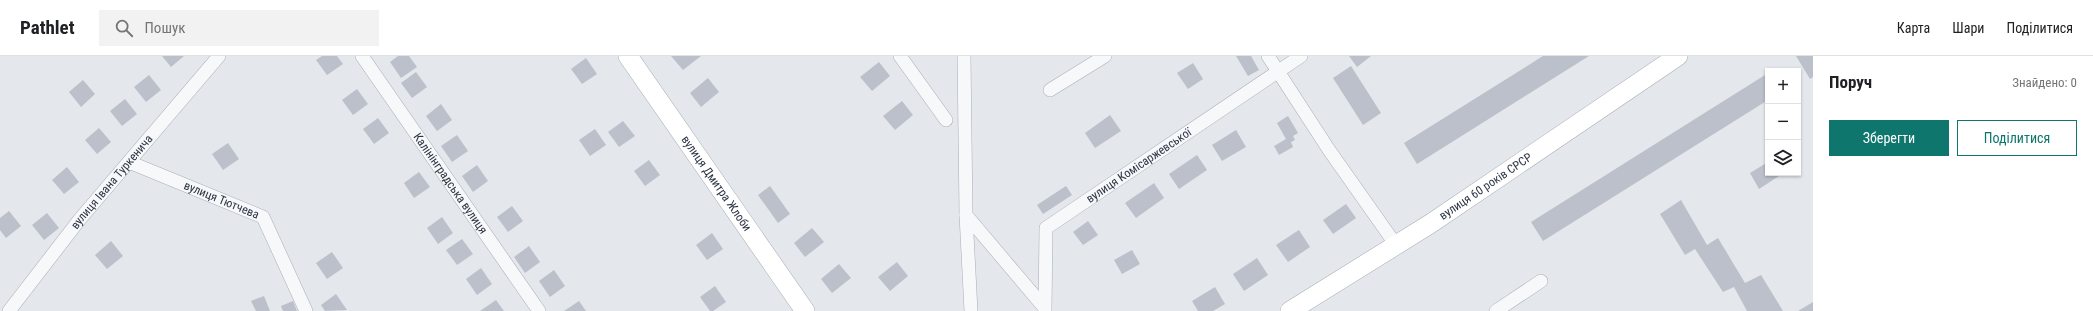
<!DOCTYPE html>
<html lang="uk">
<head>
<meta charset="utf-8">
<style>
  :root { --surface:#fff; --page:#f2f2f2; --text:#202124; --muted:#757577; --line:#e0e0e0; --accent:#0f766e }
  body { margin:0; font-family:"Roboto Condensed",sans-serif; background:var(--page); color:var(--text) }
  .controls { position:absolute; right:12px; top:12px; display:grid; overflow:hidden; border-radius:0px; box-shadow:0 1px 3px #0004 }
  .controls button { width:36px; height:36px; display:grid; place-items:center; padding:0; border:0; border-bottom:1px solid var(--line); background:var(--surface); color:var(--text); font:20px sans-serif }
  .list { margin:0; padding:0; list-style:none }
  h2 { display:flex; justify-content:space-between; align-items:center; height:52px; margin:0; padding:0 16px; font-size:17px }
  h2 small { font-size:13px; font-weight:400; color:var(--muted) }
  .actions { display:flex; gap:8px; padding:12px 16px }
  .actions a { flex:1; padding:9px 0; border:1px solid var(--accent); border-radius:0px; text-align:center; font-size:14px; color:var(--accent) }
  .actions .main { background:var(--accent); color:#fff }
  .icon { flex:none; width:22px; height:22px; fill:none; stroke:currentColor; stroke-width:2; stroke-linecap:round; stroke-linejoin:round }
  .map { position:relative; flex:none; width:1813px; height:255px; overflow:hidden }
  header { display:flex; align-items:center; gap:24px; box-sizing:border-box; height:56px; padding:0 20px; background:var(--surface); border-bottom:1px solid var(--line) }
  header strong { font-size:19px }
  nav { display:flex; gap:22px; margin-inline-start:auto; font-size:14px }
  .search { width:280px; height:36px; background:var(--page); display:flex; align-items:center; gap:10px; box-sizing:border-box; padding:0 14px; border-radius:0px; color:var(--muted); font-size:15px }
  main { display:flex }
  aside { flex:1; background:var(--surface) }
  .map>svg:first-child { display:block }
  .building { fill:#bbc0ca }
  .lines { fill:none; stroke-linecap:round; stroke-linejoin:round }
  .street-casing { stroke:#a9aeb7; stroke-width:14 }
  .secondary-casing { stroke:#a9aeb7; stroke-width:20 }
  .street { stroke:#f7f8fa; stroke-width:13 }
  .secondary { stroke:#fff; stroke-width:19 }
  .labels { text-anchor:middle; stroke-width:3; stroke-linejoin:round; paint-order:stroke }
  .street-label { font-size:12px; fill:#2b3445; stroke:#f4f6f9 }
</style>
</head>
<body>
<header>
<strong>Pathlet</strong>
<div class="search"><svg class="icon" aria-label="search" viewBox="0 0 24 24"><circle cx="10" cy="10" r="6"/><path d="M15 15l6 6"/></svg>Пошук</div>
<nav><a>Карта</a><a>Шари</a><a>Поділитися</a></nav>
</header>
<main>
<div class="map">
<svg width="1813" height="255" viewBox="0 0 1813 255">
  <rect width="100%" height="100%" fill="#e4e7ec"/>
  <path class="building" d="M162,0h22l-13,11z
    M322,0h15l6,8 -16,11 -11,-15z
    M398,0h11l8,11 -16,11 -11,-16z
    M671,0h30l-18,14z
    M1236,0h15l8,14 -11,6z
    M1349,0h22l-14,11z
    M1543,0h46l-172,108 -13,-21z
    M1796,0h17v21l-3,2z
    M586,2l11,16 -15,10 -11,-15z
    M879,6l11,14 -18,15 -12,-14z
    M1193,7l10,16 -15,10 -11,-16z
    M1351,10l30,47 -18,12 -30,-47z
    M416,16l11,15 -15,11 -11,-15z
    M149,19l12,15 -15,12 -12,-15z
    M1765,19l3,4v21l-225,141 -12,-19z
    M708,22l11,14 -18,15 -11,-14z
    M83,24l12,14 -14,13 -12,-15z
    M357,33l11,15 -15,11 -11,-15z
    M125,43l12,15 -15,12 -12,-15z
    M902,45l11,14 -18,15 -12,-14z
    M441,48l11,16 -15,11 -11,-15z
    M1110,59l11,16 -26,17 -10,-15z
    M1288,60l10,17 -5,3 2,4 -4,2 2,5 -14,8 -5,-9 12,-7 -9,-16z
    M378,62l11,15 -15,11 -11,-15z
    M623,65l12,15 -16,11 -11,-15z
    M99,72l12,14 -14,12 -12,-14z
    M595,73l11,16 -16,11 -11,-16z
    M1236,74l10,17 -24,14 -10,-16z
    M457,79l11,16 -16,11 -11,-16z
    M228,87l11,16 -16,11 -11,-16z
    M1197,99l10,15 -28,19 -10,-15z
    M649,104l11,15 -15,11 -11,-15z
    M1768,106v11h10l1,3 -20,13 -9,-16z
    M477,109l11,16 -15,11 -11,-16z
    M67,111l12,15 -15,12 -12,-14z
    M419,116l11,15 -16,11 -10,-15z
    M1154,127l10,15 -28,20 -11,-15z
    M770,130l20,28 -12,9 -20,-28z
    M1066,130l6,9 -29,19 -6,-9z
    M1681,144l26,45 11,-7 27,45 16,-8 22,36h-36l-13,-24 -11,5 -28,-43 -10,6 -25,-41z
    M1346,148l10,14 -23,16 -10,-14z
    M512,150l11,15 -15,11 -11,-15z
    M9,155l12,15 -15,12 -6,-8v-12z
    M47,157l12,15 -15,12 -12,-15z
    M442,161l11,16 -15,11 -11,-16z
    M1088,165l10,14 -15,10 -10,-13z
    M812,172l12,14 -19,15 -11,-14z
    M1299,174l11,17 -22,15 -12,-17z
    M712,177l11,16 -16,11 -11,-15z
    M462,183l11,15 -16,11 -11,-15z
    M111,185l12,15 -16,13 -12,-14z
    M529,190l11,16 -15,11 -11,-16z
    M1132,194l8,14 -18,10 -8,-14z
    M332,196l11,16 -16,11 -11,-16z
    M1257,202l11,17 -24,16 -11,-17z
    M897,206l11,14 -18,15 -12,-14z
    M839,208l12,14 -19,15 -11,-14z
    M481,212l11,16 -15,11 -11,-16z
    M554,214l11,16 -15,11 -11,-16z
    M715,230l11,16 -13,9h-3l-10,-14z
    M1215,231l10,17 -12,7h-15l-6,-10z
    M336,238l11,16 -22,1 -4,-6z
    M264,240l6,15h-14l-5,-10z
    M496,244l8,11h-24z
    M293,245l4,10h-14l-2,-5z
    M579,245l7,10h-22z
    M1813,246v9h-15z"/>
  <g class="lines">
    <g class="street-casing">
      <g id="street">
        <path id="s1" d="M362,0l177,255"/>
        <path d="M900,0l46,64"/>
        <path d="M964,0l2,159 77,91"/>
        <path d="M1268,0l61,94 67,95"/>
        <path d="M1050,34l55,-34"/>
        <path id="s2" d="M129,106l134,55 43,94"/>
        <path d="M966,159l5,96"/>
        <path id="s3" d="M9,255l71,-92 139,-163"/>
        <path id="s4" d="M1045,255l1,-83 255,-172"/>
        <path d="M1496,255l45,-30"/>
      </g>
    </g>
    <g class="secondary-casing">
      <g id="secondary">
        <path id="s5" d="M628,0l177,255"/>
        <path id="s6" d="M1290,255l140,-87 248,-168"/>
      </g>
    </g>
    <use href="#street" class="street"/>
    <use href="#secondary" class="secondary"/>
  </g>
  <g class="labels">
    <g class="street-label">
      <text dy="4" stroke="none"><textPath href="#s4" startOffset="195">вулиця Комісаржевської</textPath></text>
      <text dy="4" stroke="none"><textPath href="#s3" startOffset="165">вулиця Івана Туркенича</textPath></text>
      <text dy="4" stroke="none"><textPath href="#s1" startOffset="155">Калінінградська вулиця</textPath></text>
      <text dy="4" stroke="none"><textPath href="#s5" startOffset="155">вулиця Дмитра Жлоби</textPath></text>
      <text dy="4" stroke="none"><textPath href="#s6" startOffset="232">вулиця 60 років СРСР</textPath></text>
      <text dy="4" stroke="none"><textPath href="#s2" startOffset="100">вулиця Тютчева</textPath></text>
    </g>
  </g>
</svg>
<div class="controls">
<button>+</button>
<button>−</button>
<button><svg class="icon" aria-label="layers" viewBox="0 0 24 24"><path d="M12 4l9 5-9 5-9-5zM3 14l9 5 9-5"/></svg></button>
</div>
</div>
<aside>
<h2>Поруч<small>Знайдено: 0</small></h2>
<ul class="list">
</ul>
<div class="actions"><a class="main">Зберегти</a><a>Поділитися</a></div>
</aside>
</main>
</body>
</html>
